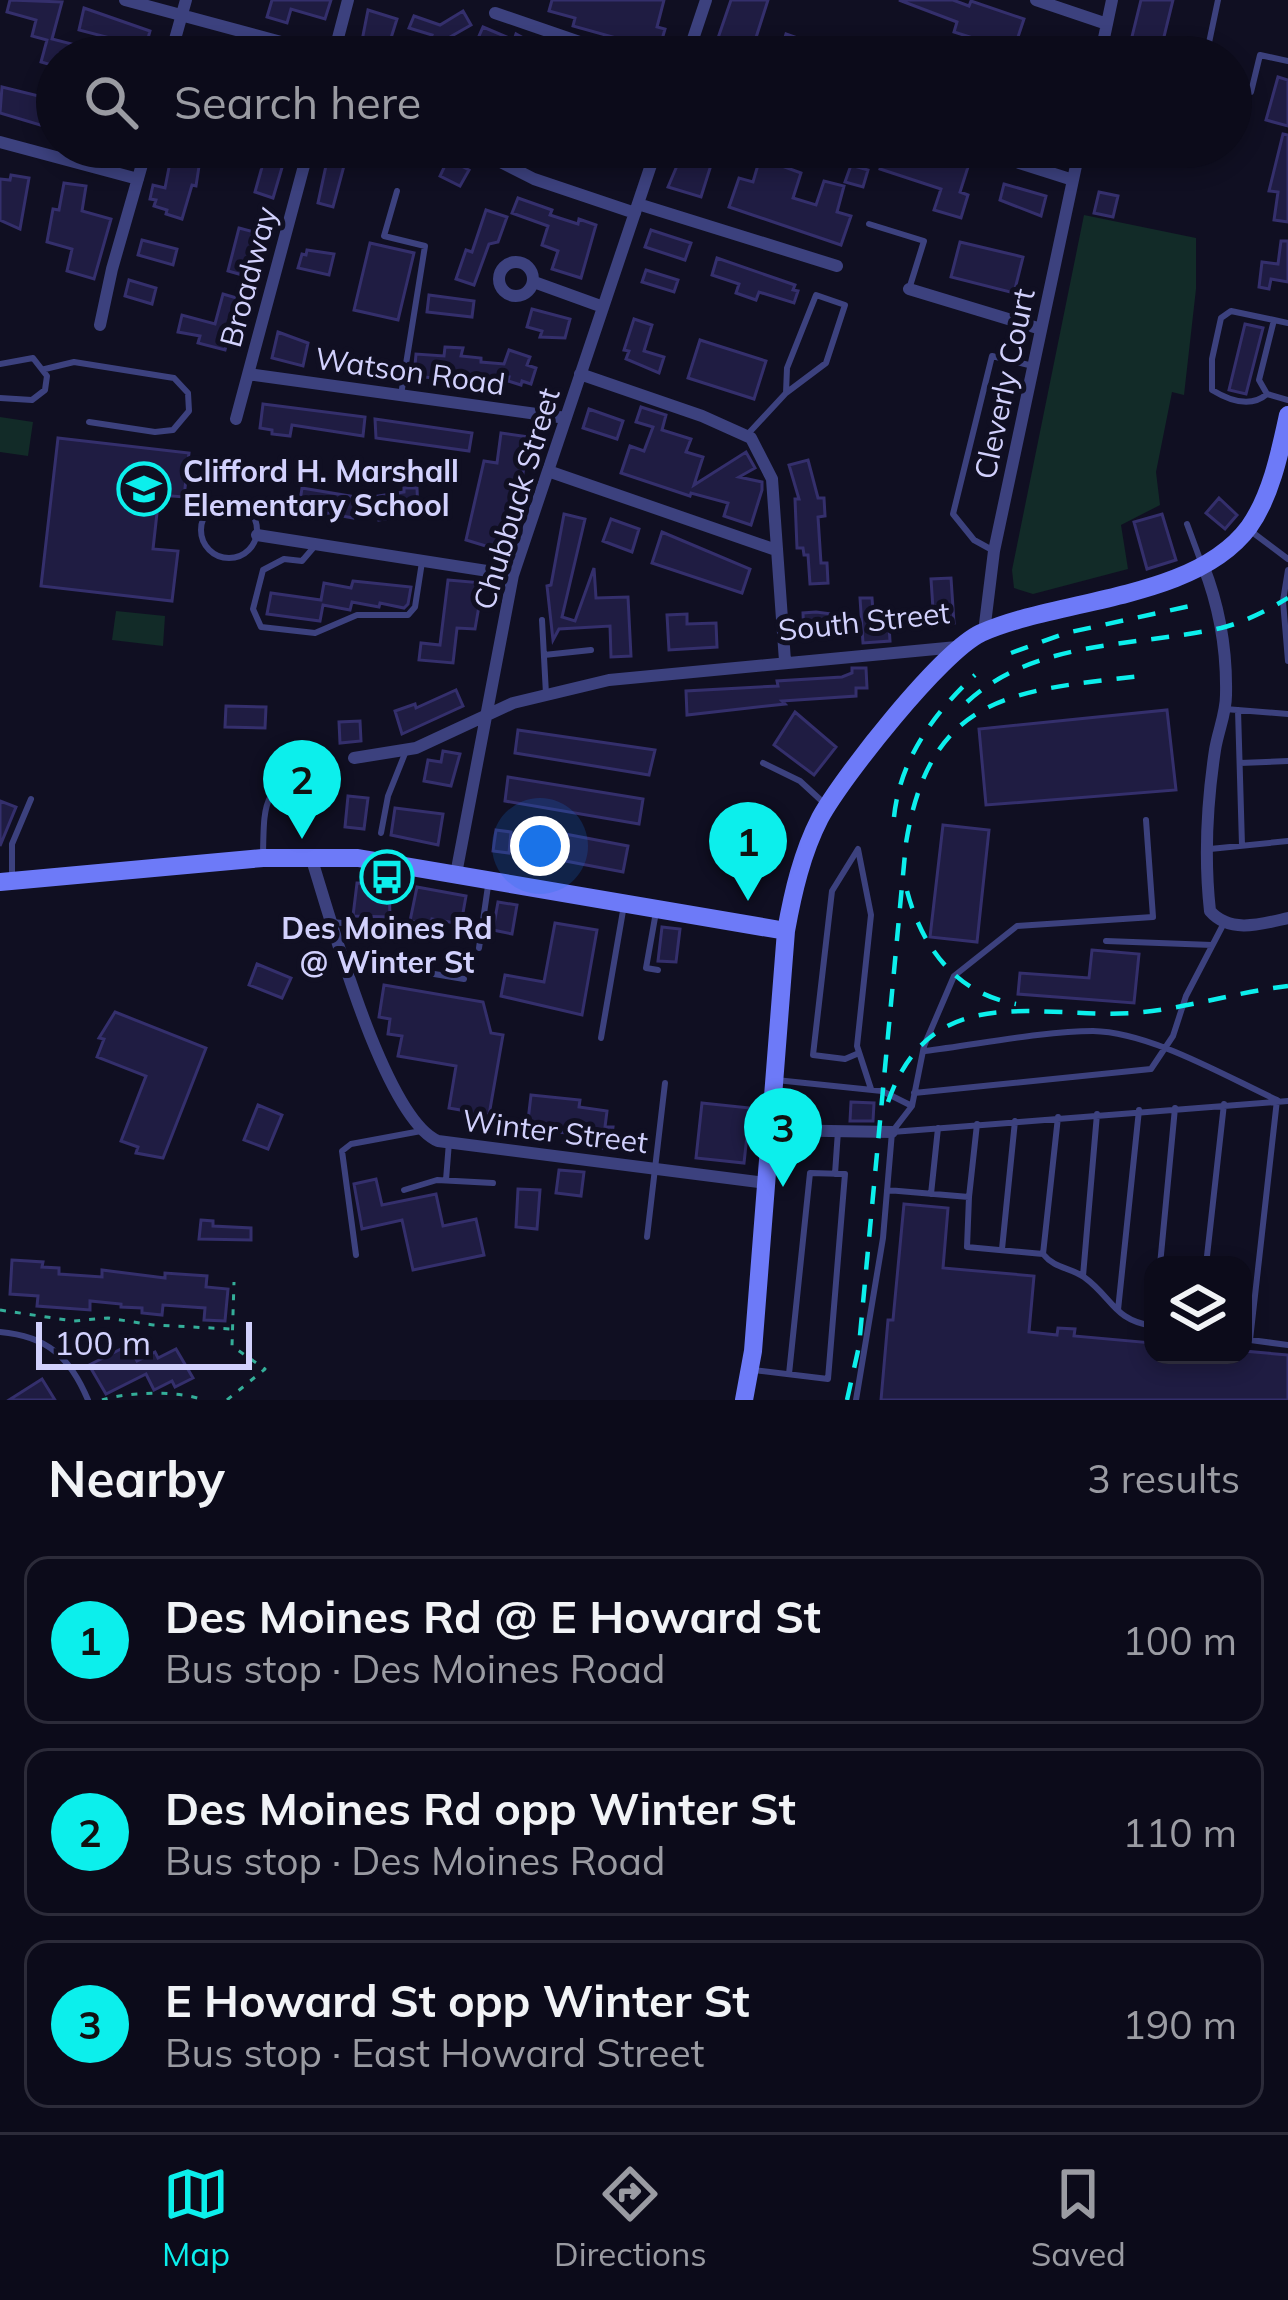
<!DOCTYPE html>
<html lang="en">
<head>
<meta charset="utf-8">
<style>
  :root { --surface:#0c0b1a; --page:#151423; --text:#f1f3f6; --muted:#9a9ba2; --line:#2c2b39; --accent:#0cefec }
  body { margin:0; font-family:Mulish,sans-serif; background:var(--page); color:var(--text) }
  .controls { position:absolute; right:36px; bottom:36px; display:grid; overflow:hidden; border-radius:24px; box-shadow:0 6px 18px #0003 }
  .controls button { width:108px; height:108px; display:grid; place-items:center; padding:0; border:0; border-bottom:3px solid var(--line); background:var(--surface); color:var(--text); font:60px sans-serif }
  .scale { position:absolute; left:36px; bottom:30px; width:216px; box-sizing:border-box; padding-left:12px; border:6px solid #d2d1fd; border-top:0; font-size:33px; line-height:42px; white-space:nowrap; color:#d2d1fd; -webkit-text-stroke:9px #100f22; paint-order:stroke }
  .you { position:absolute; left:540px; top:846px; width:42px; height:42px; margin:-30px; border:9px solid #fff; border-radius:50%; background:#1a73e8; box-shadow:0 0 0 18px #1a73e833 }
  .badge { display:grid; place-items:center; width:78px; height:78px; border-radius:50%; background:var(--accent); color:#111; font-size:39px; font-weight:700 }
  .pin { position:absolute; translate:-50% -99px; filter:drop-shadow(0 3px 6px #0008) }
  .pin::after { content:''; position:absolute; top:63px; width:42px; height:36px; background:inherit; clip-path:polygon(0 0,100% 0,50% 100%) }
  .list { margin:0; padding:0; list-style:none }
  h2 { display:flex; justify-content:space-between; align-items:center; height:156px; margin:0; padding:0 48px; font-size:51px }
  h2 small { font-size:39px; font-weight:400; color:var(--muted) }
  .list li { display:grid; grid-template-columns:78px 1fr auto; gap:36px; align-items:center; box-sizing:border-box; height:168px; margin:0 24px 24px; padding:0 24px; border:3px solid var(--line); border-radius:24px }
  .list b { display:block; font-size:45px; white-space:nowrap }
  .list p { margin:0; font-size:39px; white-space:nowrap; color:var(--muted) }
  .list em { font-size:39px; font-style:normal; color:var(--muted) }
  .icon { flex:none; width:66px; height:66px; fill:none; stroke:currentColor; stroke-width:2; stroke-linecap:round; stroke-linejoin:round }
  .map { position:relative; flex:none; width:1288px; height:1400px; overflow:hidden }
  .search { position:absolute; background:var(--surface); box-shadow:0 6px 18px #0003; left:36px; right:36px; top:36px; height:132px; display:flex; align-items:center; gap:30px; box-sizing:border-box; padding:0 42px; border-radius:66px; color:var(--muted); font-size:45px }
  .sheet { height:732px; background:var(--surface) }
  nav { display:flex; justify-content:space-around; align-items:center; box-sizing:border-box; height:168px; border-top:3px solid var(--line); background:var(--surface); font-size:33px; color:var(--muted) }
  nav a { display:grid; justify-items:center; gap:6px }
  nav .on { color:var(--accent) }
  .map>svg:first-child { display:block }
  .green { fill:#122b28 }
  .building { fill:#1f1c42; stroke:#342f6c; stroke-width:3 }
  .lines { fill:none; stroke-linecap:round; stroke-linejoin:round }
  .path { stroke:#34ae99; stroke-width:3; stroke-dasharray:6 9; stroke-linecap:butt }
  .lane { stroke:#3c417e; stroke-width:6 }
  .street { stroke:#3c417e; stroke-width:12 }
  .secondary { stroke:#6d7af8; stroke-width:18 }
  .rail { stroke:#0cefec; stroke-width:4.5; stroke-dasharray:18 15; stroke-linecap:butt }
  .labels { text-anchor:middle; stroke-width:10; stroke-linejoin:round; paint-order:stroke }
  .street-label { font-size:30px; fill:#d2d1fd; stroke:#100f22 }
  .poi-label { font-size:30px; font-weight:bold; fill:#d2d1fd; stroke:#100f22; text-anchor:start }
</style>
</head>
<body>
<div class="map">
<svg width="1288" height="1400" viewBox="0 0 1288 1400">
  <rect width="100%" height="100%" fill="#100f22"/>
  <path class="green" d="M1084,215l112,23v51l-12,106 -12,-3 -16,80 4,33 -39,20 7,44 -95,25 -19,-6 -2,-18z
    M0,417l33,5 -5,34 -28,-4z
    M116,611l49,5 -2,30 -51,-6z"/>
  <path class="building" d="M10,0l52,2 -10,37 20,5 -2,12 -11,-2 -4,12 -14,-4 6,-22 -15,-4 4,-16 -29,-8z
    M272,0h59l-6,19 -34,-10 -4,14 -20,-6z
    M552,0h112l-7,27 8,2 -6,21 -86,-24 2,-8 -26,-7z
    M731,0h37l-16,50 -34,-12z
    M899,0h54l16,6 2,-5 53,18 -8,24 36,14h-85l3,-20 -16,-5 3,-10z
    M1141,0h32l-14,57h-32z
    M84,8l66,23 -7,26 -32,-8 3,-10 -35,-9z
    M368,10l29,9 -12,38 -25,-6z
    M463,11l8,14 -21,12 -8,19 -16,-7 6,-14 -23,-7 5,-12 26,9z
    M483,27l31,13 2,-6 42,23h-74l-12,-5z
    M786,34l34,12 -4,11h-37z
    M196,38l29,8 -3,11 -30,-2z
    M1278,77l10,3v46l-22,-6z
    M2,87l45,11 -3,8 13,4v20l-57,-17z
    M1283,134l5,1v87l-14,-2 4,-28 -9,-1z
    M173,147h29l-6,39 -4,-1 -10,34 -16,-5 1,-4 -13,-4 2,-6 -6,-1 3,-14 12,3z
    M260,147l26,7 -13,44 -18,-6 7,-25 -7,-2z
    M330,147h19l-16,60 -15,-4z
    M584,147h25l-5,18 -24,-7z
    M685,147l31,2 -15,48 -33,-10z
    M887,147h20l61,20 -8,25 8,3 -7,23 -27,-8 7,-21 -61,-20z
    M1110,147h20v4l5,1 -3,14 -24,-6z
    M760,158l41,15 -8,25 23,7 8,-24 20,5 -7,26 14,4 -10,29 -112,-38 10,-29 14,4z
    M448,159l21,11 -9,16 -20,-10z
    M851,165l17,5 -5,17 -18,-5z
    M11,175l18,3 -9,51 -20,-9v-41l10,1z
    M64,183l22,3 -4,25 29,8 -17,60 -27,-8 5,-22 -25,-7 6,-33 6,1z
    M1004,184l42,12 -5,20 -41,-16z
    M1099,192l19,4 -5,21 -19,-4z
    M518,198l34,12 -2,5 28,9 1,-5 17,6 -15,53 -29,-9 6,-18 -16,-6 6,-19 -36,-13z
    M486,210l21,7 -9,25 -9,2 -15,41 -18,-6 10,-29 6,2z
    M239,228l23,6 -9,44 -25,-7z
    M651,230l40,13 -6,17 -40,-13z
    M142,240l35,9 -4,16 -35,-10z
    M1281,241h7v41l-17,-3 -2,10 -10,-2 3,-25 16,2z
    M960,242l63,15 -9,36 -63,-16z
    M370,243l44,10 -16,67 -44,-10z
    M307,250l27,4 -5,21 -31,-7 4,-14 4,1z
    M717,258l78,27 -2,5 5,1 -4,12 -35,-11 -3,8 -20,-7 3,-9 -27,-9z
    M646,270l32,10 -4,12 -32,-10z
    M129,280l27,8 -4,16 -27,-8z
    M223,294l24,7 -5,17 -8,-2 -9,34 -27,-7 2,-7 -22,-4 4,-17 33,9z
    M429,295l45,6 -2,16 -45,-5z
    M532,309l38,10 -5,19 -25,-1 2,-6 -15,-4z
    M634,319l18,6 -8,26 20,6 -5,16 -33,-14 3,-8 -5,-1z
    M1245,324l18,4 -17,66 -17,-4z
    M278,332l30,11 -5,23 -31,-8z
    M700,340l66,21 -12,38 -66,-21z
    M445,347l18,1 -2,8 20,2v4l23,2 5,-14 21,7 -3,8 9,3 -5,16 -9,-3 -1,4 -13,-4 1,-4 -26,-1 -1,7 -68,-7 2,-22 28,2z
    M263,404l102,13 -2,19 -71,-11 -2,11 -18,-2v-4l-12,-2z
    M641,407l25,8 -4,15 29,9 -5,13 17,5 -9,28 52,-33 9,16 -16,9 23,5v8l-11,35 -27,-9 4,-13 -37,-10 -1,3 -69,-23 9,-27 14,5 9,-24 -17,-5z
    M589,409l34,12 -6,18 -34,-11z
    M375,419l97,14 -3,18 -93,-13z
    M501,433l28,4 -8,48 -7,-1 -15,66 -33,-10 18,-79 13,2z
    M58,438l131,15 -5,44 -25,-2 -6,54 25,2 -6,50 -131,-15z
    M808,460l10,38h6l1,18 -7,1 3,46h6l1,20 -18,1 -2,-29h-4l-1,-7h-6l-2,-49h4l-10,-34z
    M302,488l54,9 -3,21 -54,-10z
    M404,488h13l1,25 -39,7 -1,-24 26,-4z
    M1219,498l18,17 -12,14 -19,-16z
    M564,514l21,5 -23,98 13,4 19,-53 2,30 32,-1 3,59 -20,1 -1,-31 -51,3 -6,11 -6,-54 4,-1z
    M1162,514l14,46 -29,9 -13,-47z
    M611,519l28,10 -7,23 -29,-11z
    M662,532l88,37 -8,24 -90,-30z
    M951,578l3,45 -20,1 -3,-45z
    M448,580l35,3 -8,46 -18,-1 -4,35 -34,-3 2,-17 19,2z
    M353,581l58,6 -3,17 -4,4 -24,-5 -1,4 -27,-5 -2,8 -27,-5 -3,16 -53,-7 4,-21 50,7 3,-17 27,5z
    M860,598h12l1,13 15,-1 2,31 -27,2z
    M816,612l16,2 1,21 -29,2 -1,-24z
    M687,614v10l29,-1 1,24 -48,3 -2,-35z
    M852,668h14l1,20h-11v8l-74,5 3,3 -98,11 -1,-24 92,-5 -1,-5 65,-4 10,-4z
    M456,690l7,16 -61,28 -7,-23 20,-7 1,4z
    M226,706l40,1 -1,21 -40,-1z
    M1167,710l9,80 -190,15 -7,-76z
    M795,712l41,35 -22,28 -40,-30z
    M360,721l1,20 -21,2 -1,-21z
    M518,730l137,20 -6,25 -134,-22z
    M443,751l17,3 -9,32 -27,-5 4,-21 13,2z
    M508,777l135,22 -4,25 -134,-23z
    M348,796l20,2 -4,31 -19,-2z
    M0,801l16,6 -16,39z
    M395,808l48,6 -5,31 -47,-10z
    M943,825l46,5 -12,112 -47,-5z
    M539,829l89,17 -5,26 -89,-17z
    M496,830l15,2 -2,21 -16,-2z
    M357,883l32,1 1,33 -37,-1z
    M417,887l49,9 -5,28 -29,-5 -1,6 -21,-4z
    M498,902l19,3 -5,29 -19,-4z
    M555,923l42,7 -15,85 -81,-19 4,-21 39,7z
    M662,927l18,2 -4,33 -18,-1z
    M1092,950l47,4 -5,49 -116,-9 2,-21 69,5z
    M257,964l34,14 -9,20 -33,-13z
    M384,985l99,17 8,31 12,2 -14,80 -8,-1 -1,8 -16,-3 2,-8 -17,-3 7,-42 -58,-10 4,-20 -14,-2 2,-15 -11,-2z
    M115,1012l91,36 -43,110 -27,-5 2,-6 -17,-6 25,-65 -49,-19 7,-18 -5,-1z
    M531,1095l49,5 -1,7 28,4 -2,16h8l-3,22 -24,-2 1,-12 -60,-6z
    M851,1102l23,1 -1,18h-23z
    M702,1103l48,5 -6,55 -48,-5z
    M258,1105l24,10 -14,34 -24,-9z
    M559,1170l25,2 -3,24 -25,-3z
    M376,1179l6,26 54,-11 7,32 33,-7 8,36 -71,15 -11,-50 -40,9 -8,-45z
    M518,1189l22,1 -3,39 -21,-2z
    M904,1204l44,4 -5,60 91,8 -5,56 28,3 1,-7 17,1 -1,7 79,7v12h90v-4l45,4v45h-407l7,-80h5z
    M201,1220l12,1v5l38,2v12l-52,-1z
    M12,1260l31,2 -1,5 17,1v6l43,3v-7l63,8v-5l42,3 -1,11 22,2 -3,32 -21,-1 1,-12 -42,-3 -1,10 -20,-2v-5l-21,-1v-3l-31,-3v9l-53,-4 1,-10 -28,-2z
    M129,1345l8,16 18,-9 3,6 18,-9 17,29 -18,9 -3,-6 -18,9 -8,-16 -40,20 -17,-29z
    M42,1379l13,21h-46z"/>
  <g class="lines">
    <path class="path" d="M0,1310l73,11 35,-3 45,7 78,4
      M102,1400c25,-8 77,-10 101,0
      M227,1400l38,-31 -33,-23 2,-64"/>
    <path class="lane" d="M1206,57l12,-57
      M1251,92l9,-37 28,6
      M1182,147l17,5
      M397,191l-13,45 41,10 -24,149
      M869,224l55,17 -14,45
      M1288,323l-14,-3 -15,60 8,14 21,6
      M0,364l33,-6 14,18 -2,14 -13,10 -32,-2
      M45,369l29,-7 100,16 14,15 1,18 -16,19 -18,2 -66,-10
      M1267,394c-16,14 -37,7 -55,-4v-31l9,-41 10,-7 43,9
      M747,435l39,-42 40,-30 19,-58 -29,-10 -29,73 -1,25
      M201 530a28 28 0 1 1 56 0a28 28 0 1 1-56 0Z
      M1187,524l14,38
      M1252,532l36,27
      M314,547l-12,14 -18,-2 -21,11 -10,39 8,18 54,6 42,-18h51l7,-8 7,-45
      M994,551l-20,-11 -21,-26 39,-158 41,10
      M1288,570l-5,31 5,60
      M542,620l4,74
      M544,655l47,-5
      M1225,709l63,5
      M1238,710l4,135
      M763,763l37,18 25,23
      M1240,763l48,-2
      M381,833l7,-37 18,-45
      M1210,849l78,-8
      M263,855c1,-58 0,-67 56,-91
      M12,878v-34l19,-45
      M656,912l-10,56 12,2
      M332,922l90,9
      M1106,941l106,4
      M479,948l9,-62
      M345,959l119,20
      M601,1038l23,-133
      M925,1051c50,-6 119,-20 168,-20 57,1 132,45 184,69l-27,240
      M859,1053l-14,6 -32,-4 19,-164 26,-42 13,66 -14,131 14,43
      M776,1080l106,11 30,15
      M914,1093l237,-24 22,-33 13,-40 38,-73
      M892,1132l396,-31
      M835,1174l3,-43
      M446,1180l3,-38
      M404,1190l33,-10 56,3
      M887,1190l82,7 -2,50 76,7c12,15 27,13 41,23 29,21 29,43 69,49
      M931,1194l7,-66
      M969,1197l8,-73
      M647,1237l18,-154
      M1002,1249l13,-128
      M1043,1254l15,-137
      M356,1255l-14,-104 9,-7 70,-13
      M1160,1265l15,-157
      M1206,1265l18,-161
      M1083,1276l14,-162
      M1118,1310l21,-200
      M0,1332c47,4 70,25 88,68
      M1243,1339l45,6
      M753,1370l75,9 17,-205 -35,-1 -21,201
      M856,1400l27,-162 9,-106 20,-26 12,-60 30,-70 63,-50 136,-9 -7,-97"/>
    <path class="street" d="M125,0l208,56
      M1036,0l71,24
      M495,13l128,44
      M170,57l16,-57
      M333,57l15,-57
      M687,57l19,-57
      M1100,57l12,-57
      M0,142l138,37
      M471,147l63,32 101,34
      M969,147l104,33
      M638,204l199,62
      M499 279a17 17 0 1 1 34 0a17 17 0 1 1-34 0Z
      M534,282l69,25
      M909,289l132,40
      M100,325l12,-56 35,-122
      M248,374l318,44
      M580,374l122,42 49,22 21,41 13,182
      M236,419l73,-272
      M548,471l228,79
      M257,535l256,40
      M1203,565c17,43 24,84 23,130 0,19 -8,36 -11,55 -8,53 -11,107 -5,161 20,23 52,13 78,7
      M984,632l10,-81 86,-404
      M354,758l62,-10 97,-45 96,-23 348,-33
      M311,857c19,59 73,261 127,284l328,42
      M456,874l57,-299 144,-428
      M768,1130l124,2"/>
    <path class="secondary" d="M0,882l263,-24h95l428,73
      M744,1400l9,-49 33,-420c7,-39 16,-78 34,-113 23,-42 121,-166 161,-185 79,-35 214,-33 268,-106 22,-31 31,-75 39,-112"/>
    <path class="rail" d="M1011,653l55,-20 124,-27
      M967,702c69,-63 168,-55 254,-74 24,-6 45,-17 67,-30
      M894,817c6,-58 40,-104 81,-142
      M907,891c15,56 48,102 109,113
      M888,1102c43,-124 149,-83 245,-89 52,-4 103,-21 155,-27
      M847,1400l12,-54 47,-503c24,-149 107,-152 234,-167"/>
  </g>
  <defs>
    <g id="school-ring" transform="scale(2.7)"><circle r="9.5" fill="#100f22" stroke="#0cefec" stroke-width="1.5"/><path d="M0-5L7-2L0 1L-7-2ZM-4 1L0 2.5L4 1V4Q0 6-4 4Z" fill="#0cefec"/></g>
    <g id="bus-ring" transform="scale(2.7)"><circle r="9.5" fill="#100f22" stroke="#0cefec" stroke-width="1.5"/><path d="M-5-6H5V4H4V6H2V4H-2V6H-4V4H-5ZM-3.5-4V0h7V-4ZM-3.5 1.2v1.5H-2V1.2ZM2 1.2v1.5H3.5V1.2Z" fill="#0cefec"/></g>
  </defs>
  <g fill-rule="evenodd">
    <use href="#school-ring" x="144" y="489"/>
    <use href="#bus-ring" x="387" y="877"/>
  </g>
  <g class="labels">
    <g class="street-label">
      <text transform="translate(249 277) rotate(-75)" y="10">Broadway</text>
      <text transform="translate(410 372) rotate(8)" y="10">Watson Road</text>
      <text transform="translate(1005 384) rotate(-78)" y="10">Cleverly Court</text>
      <text transform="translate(517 499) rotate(-73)" y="10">Chubbuck Street</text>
      <text transform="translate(864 622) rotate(-6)" y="10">South Street</text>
      <text transform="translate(555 1132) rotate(7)" y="10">Winter Street</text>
    </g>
    <g class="poi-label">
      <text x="183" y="482">Clifford H. Marshall<tspan x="183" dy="34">Elementary School</tspan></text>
      <text x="387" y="939" text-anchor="middle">Des Moines Rd<tspan x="387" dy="34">@ Winter St</tspan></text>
    </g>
  </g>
</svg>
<div class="controls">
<button><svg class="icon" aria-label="layers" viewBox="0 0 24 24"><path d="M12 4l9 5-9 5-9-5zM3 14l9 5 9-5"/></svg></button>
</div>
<div class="scale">100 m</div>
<div class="you"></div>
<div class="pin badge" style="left:748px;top:901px">1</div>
<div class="pin badge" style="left:302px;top:839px">2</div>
<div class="pin badge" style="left:783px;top:1187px">3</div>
<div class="search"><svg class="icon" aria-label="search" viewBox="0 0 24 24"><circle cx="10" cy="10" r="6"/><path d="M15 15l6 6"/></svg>Search here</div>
</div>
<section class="sheet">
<h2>Nearby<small>3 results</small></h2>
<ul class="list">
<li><span class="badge">1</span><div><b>Des Moines Rd @ E Howard St</b><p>Bus stop · Des Moines Road</p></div><em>100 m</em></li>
<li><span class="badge">2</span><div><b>Des Moines Rd opp Winter St</b><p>Bus stop · Des Moines Road</p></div><em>110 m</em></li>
<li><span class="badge">3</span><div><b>E Howard St opp Winter St</b><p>Bus stop · East Howard Street</p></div><em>190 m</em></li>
</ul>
</section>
<nav>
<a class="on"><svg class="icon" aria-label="map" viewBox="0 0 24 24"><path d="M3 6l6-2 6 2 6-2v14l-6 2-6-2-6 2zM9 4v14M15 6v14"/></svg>Map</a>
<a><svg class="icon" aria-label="directions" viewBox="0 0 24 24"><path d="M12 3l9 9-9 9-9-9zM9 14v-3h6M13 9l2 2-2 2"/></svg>Directions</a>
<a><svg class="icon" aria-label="saved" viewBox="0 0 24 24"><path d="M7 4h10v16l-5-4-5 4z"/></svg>Saved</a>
</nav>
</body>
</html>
